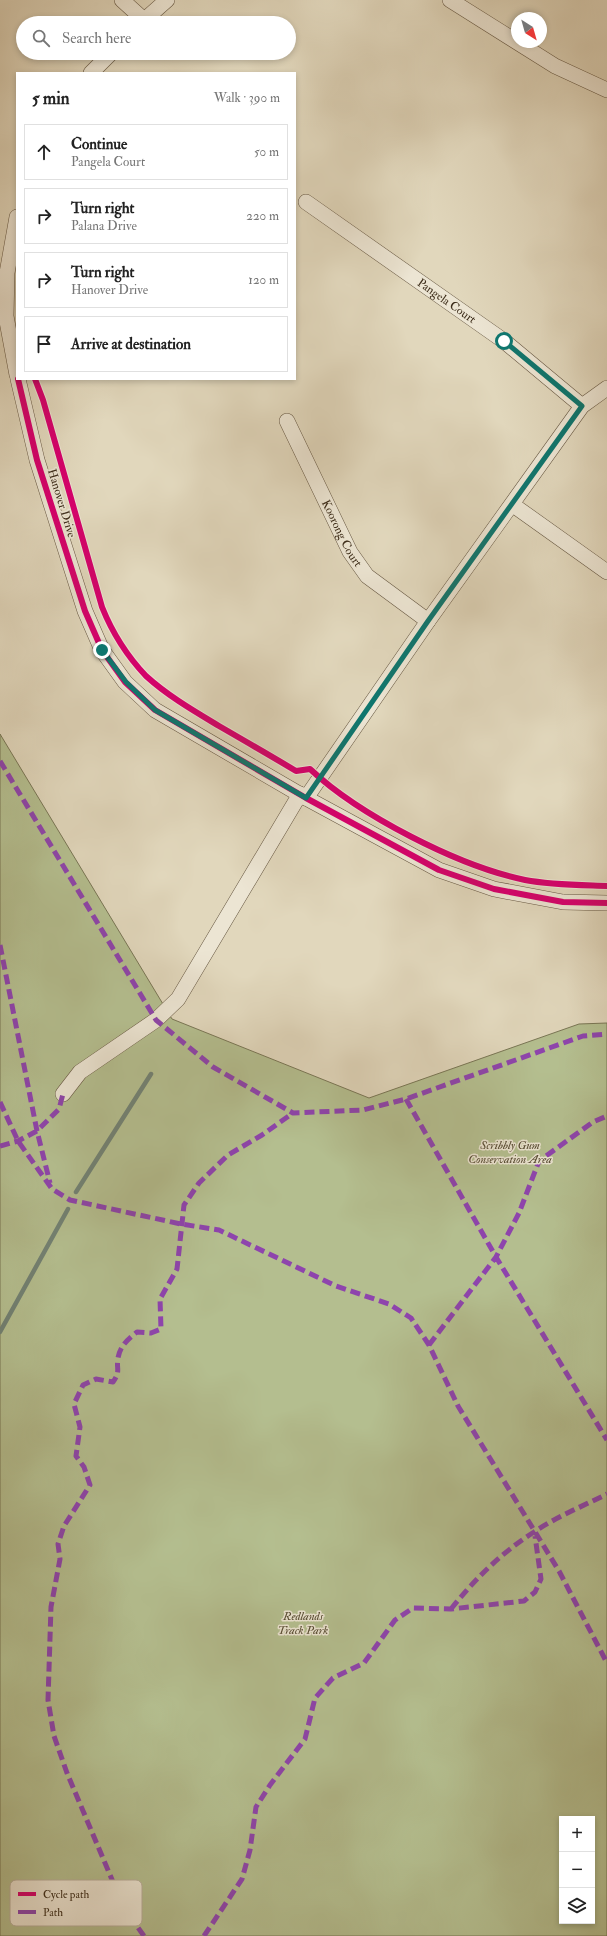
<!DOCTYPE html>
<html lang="en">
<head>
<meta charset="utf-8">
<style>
  :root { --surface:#fff; --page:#f2f2f2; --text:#222; --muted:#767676; --line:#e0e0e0 }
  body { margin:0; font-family:"IM FELL Double Pica",serif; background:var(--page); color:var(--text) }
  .controls { position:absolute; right:12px; bottom:12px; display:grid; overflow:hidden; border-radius:0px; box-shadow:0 2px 6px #0003 }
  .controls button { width:36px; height:36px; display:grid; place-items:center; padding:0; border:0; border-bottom:1px solid var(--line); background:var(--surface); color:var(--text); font:20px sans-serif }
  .compass { position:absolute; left:511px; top:12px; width:36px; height:36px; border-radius:50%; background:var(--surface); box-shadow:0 2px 6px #0003; rotate:143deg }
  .stop { position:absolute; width:12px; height:12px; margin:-9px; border:3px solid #0f766e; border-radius:50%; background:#fff }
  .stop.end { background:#0f766e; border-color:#fff; box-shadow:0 1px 4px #0008 }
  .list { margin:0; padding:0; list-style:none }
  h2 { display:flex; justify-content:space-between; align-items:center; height:52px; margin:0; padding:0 16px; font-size:17px }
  h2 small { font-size:13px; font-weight:400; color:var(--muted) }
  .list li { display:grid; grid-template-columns:26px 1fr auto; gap:12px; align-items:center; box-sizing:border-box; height:56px; margin:0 8px 8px; padding:0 8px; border:1px solid var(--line); border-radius:0px }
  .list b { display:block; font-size:15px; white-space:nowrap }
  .list p { margin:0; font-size:13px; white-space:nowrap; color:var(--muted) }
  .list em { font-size:13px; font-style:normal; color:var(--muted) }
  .icon { flex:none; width:22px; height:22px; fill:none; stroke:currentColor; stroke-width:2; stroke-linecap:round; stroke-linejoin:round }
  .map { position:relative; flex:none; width:607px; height:1936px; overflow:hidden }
  .search { position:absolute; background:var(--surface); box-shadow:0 2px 6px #0003; left:16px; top:16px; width:280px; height:44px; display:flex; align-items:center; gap:10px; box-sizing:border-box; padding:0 14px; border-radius:22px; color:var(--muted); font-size:15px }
  .panel { position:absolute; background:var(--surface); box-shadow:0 2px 6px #0003; left:16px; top:72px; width:280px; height:308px; border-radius:0px }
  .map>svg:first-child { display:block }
  .green { fill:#b4be8f; stroke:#797655; fill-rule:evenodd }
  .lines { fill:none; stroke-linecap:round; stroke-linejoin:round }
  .stream { stroke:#728274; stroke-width:4.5 }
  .minor-casing { stroke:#675843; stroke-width:16 }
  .minor { stroke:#ece5d3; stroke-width:15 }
  .quiet { stroke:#8e44ad; stroke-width:5; stroke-dasharray:10 5; stroke-linecap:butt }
  .cycleway-casing { stroke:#ece5d3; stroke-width:8 }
  .cycleway { stroke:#d6006c; stroke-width:6 }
  .route { stroke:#0f766e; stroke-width:5 }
  .labels { text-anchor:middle; stroke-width:3; stroke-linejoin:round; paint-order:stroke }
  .street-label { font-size:12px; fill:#3e2e1b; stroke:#ece5d3 }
  .park-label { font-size:12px; font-style:italic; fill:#564b32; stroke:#ece5d3 }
  .key { fill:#ece5d3; stroke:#b8ae9c; stroke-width:1 }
  .key-label { font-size:11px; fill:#3e2e1b }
</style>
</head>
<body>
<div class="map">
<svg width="607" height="1936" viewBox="0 0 607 1936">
  <rect width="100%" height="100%" fill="#e1d7bc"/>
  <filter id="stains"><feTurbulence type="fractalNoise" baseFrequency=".005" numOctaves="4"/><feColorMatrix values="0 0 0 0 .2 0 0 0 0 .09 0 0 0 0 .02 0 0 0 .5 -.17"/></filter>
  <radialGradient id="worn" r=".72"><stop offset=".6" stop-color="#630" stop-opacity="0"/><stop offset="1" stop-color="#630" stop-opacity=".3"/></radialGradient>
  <path class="green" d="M0,734l172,285 197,79 210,-74 28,-1v913h-607zM562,1819h30v102h-30z"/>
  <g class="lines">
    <path class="stream" d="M76,1192l75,-118
      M0,1332l68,-123"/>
    <g class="minor-casing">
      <g id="minor">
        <path d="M122,0l22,20"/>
        <path d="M450,0l105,66 52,24"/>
        <path d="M141,23l26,-23"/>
        <path d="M91,73l20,-20"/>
        <path id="s1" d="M306,202l198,139 78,65"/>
        <path d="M17,217l-10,56 -1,43 11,59"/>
        <path d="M18,379l19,81 48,151 17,39 23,32 30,28 151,88 133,72 55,19 69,13 44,1"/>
        <path id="s2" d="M287,421l63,131 17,24 61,45"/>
        <path d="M513,505l94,67"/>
        <path d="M306,798l122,-177 154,-215 25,-18"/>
        <path d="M63,1094l17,-22 76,-52 22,-21 122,-205"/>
      </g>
    </g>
    <use href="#minor" class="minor"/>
    <path class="quiet" d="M0,761l156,259 57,47 80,46 70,-3 43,-11 177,-63 24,-2
      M0,945l37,186 13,52
      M406,1099l90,158 111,183
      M0,1102l18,39 34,48 18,11 111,24 38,6 117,56 53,18 22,14 18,27 29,61 101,165 48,92
      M0,1146l18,-5 19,-10 22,-22 4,-15
      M429,1345l67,-88 23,-44 20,-52 54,-39 14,-6
      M451,1609c24,-30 50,-56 83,-77 22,-15 49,-26 73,-38
      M144,1936l-20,-28 -57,-135 -13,-37 -6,-36 3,-93 9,-48 -2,-15 6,-18 26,-41 -6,-18 -8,-11 4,-29 -6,-23 9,-19 13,-6 17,3c8,-11 3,-13 5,-24 2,-12 10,-19 19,-26l14,1 10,-4 -1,-30 17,-30 7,-64 15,-22 29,-28 34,-20 31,-22
      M204,1936l38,-57 8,-29 6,-43 14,-22 35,-46 10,-41 18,-20 31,-15 31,-43 18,-12 38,1 73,-8 11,-9 6,-13 -6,-43"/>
    <g class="cycleway-casing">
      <path id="cycleway" d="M18,379l19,81 48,151 17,39 23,32 30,28 151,88 133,72 55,19 69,13 44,1
        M35,379l8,21 59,207c10,25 25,49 44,69 22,20 48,35 73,50 26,15 52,30 77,45l14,-2c49,46 148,97 215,111 26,5 55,5 82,6"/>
    </g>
    <use href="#cycleway" class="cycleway"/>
  </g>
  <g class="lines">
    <path class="route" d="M102,650l24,32 29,28 151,88 122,-177 154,-215 -78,-65"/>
  </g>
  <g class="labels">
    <g class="street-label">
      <text dy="4" stroke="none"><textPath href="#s1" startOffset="172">Pangela Court</textPath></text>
      <text transform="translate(62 503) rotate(73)" y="4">Hanover Drive</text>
      <text dy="4" stroke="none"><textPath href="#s2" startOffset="125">Koorong Court</textPath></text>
    </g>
    <g class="park-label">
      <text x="510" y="1149">Scribbly Gum<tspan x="510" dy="14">Conservation Area</tspan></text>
      <text x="303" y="1620">Redlands<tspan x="303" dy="14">Track Park</tspan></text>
    </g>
  </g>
  <rect x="10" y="1880" width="132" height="46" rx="6" class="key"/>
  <rect x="18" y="1892" width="18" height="4" fill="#d6006c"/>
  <rect x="18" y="1910" width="18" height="4" fill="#8e44ad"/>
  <g class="key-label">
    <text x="43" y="1898">Cycle path</text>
    <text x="43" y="1916">Path</text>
  </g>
  <rect width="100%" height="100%" filter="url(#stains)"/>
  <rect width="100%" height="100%" fill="url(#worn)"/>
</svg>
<div class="controls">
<button>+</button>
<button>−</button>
<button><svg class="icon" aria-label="layers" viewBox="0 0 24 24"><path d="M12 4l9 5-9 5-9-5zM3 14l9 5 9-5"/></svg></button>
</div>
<svg class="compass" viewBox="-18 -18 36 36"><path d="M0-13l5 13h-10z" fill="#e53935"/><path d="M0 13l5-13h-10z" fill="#767676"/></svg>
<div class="stop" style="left:504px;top:341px"></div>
<div class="stop end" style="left:102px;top:650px"></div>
<div class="search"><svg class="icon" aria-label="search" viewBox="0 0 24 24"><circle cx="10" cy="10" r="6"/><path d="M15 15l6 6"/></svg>Search here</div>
<section class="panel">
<h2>5 min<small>Walk · 390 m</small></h2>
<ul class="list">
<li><svg class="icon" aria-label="ahead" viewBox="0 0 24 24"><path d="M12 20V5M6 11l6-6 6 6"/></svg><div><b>Continue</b><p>Pangela Court</p></div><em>50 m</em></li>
<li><svg class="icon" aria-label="right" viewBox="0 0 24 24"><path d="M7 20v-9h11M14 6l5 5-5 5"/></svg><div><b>Turn right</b><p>Palana Drive</p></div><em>220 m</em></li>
<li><svg class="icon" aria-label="right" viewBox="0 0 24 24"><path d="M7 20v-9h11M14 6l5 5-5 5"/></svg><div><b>Turn right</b><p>Hanover Drive</p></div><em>120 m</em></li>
<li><svg class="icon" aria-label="arrive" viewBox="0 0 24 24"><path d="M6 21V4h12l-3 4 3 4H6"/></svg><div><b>Arrive at destination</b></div></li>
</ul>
</section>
</div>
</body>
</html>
